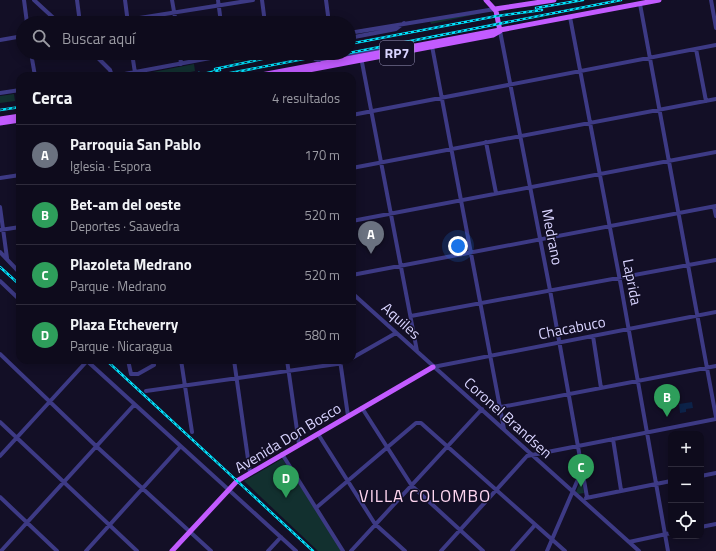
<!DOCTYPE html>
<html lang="es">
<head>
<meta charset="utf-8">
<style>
  :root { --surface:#0e0b1c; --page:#1c1929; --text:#f1f3f6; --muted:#9b9ba3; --line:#2e2b3b; --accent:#7c3aed }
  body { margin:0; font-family:"Titillium Web",sans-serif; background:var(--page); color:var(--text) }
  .controls { position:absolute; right:12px; bottom:12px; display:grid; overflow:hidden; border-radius:8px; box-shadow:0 2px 10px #0003 }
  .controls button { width:36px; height:36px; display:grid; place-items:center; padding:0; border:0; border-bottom:1px solid var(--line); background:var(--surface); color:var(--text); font:20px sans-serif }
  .you { position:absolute; left:458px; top:246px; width:14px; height:14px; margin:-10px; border:3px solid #fff; border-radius:50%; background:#1a73e8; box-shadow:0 0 0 6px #1a73e833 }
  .badge { display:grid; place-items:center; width:26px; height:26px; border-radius:50%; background:var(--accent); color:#fff; font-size:13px; font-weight:700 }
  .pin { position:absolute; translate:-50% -33px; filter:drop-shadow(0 1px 2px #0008) }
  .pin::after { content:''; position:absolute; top:21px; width:14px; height:12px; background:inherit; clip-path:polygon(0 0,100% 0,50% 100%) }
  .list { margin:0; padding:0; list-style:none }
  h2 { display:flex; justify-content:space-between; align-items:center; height:52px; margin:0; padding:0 16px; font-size:17px }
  h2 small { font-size:13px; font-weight:400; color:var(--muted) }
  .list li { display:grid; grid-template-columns:26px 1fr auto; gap:12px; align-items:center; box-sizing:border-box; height:60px; padding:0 16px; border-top:1px solid var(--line) }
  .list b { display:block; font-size:15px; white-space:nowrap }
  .list p { margin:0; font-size:13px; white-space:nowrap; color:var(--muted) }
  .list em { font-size:13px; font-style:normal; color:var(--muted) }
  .icon { flex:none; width:22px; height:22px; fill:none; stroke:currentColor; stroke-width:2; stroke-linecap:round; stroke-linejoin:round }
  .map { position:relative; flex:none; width:716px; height:551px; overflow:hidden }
  .search { position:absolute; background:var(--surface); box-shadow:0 2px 10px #0003; left:16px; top:16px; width:340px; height:44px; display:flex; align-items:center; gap:10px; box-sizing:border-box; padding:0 14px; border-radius:22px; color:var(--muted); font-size:15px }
  .panel { position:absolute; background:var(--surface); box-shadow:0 2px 10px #0003; left:16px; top:72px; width:340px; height:292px; border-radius:12px }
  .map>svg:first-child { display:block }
  .green { fill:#12302f }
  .water { fill:#0c2248 }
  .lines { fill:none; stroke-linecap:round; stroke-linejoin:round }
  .minor { stroke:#3d3a85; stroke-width:4 }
  .major { stroke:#c25bff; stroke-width:5 }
  .rail-casing { stroke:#00e5ff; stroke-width:2.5 }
  .rail { stroke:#130f26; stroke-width:1; stroke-dasharray:3; stroke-linecap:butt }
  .minor-bridge { stroke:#3d3a85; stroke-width:4 }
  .labels { text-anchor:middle; stroke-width:3; stroke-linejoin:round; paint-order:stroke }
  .shield { fill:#130f26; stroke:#9e99be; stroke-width:1 }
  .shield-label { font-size:14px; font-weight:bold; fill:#d9d4ff }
  .street-label { font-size:15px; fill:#d9d4ff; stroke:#130f26 }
  .quarter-label { font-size:17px; letter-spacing:1px; fill:#ffd6f0; stroke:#130f26 }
</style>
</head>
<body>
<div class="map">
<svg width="716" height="551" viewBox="0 0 716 551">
  <rect width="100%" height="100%" fill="#130f26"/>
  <path class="green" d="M479,13h3l-51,11 -1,-3z
    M250,53h28l-44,9 -1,-6z
    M194,64l1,7 -23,5h-19v-4z
    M14,94l1,7 -15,2v-7z
    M282,459l2,2 58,90h-24l-74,-70z
    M580,482h2l2,11 -6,1 -2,-2z"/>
  <path class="water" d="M692,402l1,6 -7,1v3l-6,1 -1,-9z"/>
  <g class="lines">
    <path class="minor" d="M24,0l3,23
      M34,0l25,23
      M77,0l3,23
      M125,0l3,23
      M172,0l4,23
      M218,0l3,23
      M262,0l3,23
      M326,0l3,23
      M711,0l5,28
      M640,4l76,413
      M570,17l51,269 47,265
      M108,23l145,-23
      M500,31l50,259 37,207
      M349,33l146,-24
      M349,38l47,-9 8,-6
      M0,40l23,-4
      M432,46l72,383
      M696,49l10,52
      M31,53l4,23
      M93,53l17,17 2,6
      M132,53l3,20
      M180,53l1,11
      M361,57l56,294
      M319,60l78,-14 7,1
      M114,76l123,-23
      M0,93l20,-3
      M352,115l364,-70
      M486,142l10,51
      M352,168l364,-69
      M0,178l20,-3
      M0,207l7,51
      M714,207l2,9
      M352,221l364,-69
      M0,230l20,-3
      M0,252l20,21
      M352,275l364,-69
      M0,281l20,19
      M352,293l287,258
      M411,316l305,-56
      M593,336l8,52
      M0,354l96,92 115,105
      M352,358l44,-25
      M86,360l210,191
      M128,360l3,14h7l16,-9
      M181,360l11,72
      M234,360l16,113
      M287,360l12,84
      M340,360l8,56
      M433,367l283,-55
      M146,391l191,-27 12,-4
      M501,407l215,-41
      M362,408l50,78 71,65
      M0,422l137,129
      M318,434l57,90 30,27
      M613,439l8,51
      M282,454l61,97
      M0,456l87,-95
      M701,476l15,-3
      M0,497l57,54
      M586,498l85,-17
      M317,507l99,-84h5l144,128
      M701,527l15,-3
      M629,542l42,-9
      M1,551l133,-146
      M86,551l94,-104
      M268,551l13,-14
      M351,551l131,-142
      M441,551l86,-95 189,-37
      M512,551l23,-26
      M547,551l35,-81"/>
    <path class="major" d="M486,0l10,11 4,20
      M495,9l59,-9
      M256,76l403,-76
      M277,76l216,-41 7,-4
      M0,119l20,-3
      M0,123l20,-3
      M172,551l65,-70 196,-114"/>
    <g class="rail-casing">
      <path id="rail" d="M536,8l47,-8
        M349,44l148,-28 45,-6
        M349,53l272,-53
        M215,69l76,-16
        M183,76l16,-3
        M195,76l25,-6
        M215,76l120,-23
        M0,110l20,-3
        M0,267l20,18
        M106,360l207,191"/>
    </g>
    <use href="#rail" class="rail"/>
    <path class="minor-bridge" d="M311,53l4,6 4,1"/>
  </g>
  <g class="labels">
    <rect class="shield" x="380" y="41" width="34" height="24" rx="3"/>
    <g class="shield-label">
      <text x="397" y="58">RP7</text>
    </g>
    <g class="street-label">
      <text transform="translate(552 237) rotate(79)" y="5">Medrano</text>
      <text transform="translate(632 282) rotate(79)" y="5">Laprida</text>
      <text transform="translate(401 321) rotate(42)" y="5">Aquiles</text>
      <text transform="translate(572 328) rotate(-11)" y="5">Chacabuco</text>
      <text transform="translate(508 418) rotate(42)" y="5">Coronel Brandsen</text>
      <text transform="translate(288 438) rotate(-31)" y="5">Avenida Don Bosco</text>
    </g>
    <g class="quarter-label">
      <text x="425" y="502">VILLA COLOMBO</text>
    </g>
  </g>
</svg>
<div class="controls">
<button>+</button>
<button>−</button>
<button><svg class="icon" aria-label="locate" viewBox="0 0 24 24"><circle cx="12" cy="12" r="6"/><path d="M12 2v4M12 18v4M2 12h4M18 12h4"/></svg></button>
</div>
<div class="you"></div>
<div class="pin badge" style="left:371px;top:254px;background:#6b7280">A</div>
<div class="pin badge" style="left:667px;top:417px;background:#2e9e5b">B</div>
<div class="pin badge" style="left:581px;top:487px;background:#2e9e5b">C</div>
<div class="pin badge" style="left:286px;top:498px;background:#2e9e5b">D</div>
<div class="search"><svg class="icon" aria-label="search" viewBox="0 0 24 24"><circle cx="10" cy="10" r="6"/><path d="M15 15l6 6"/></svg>Buscar aquí</div>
<section class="panel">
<h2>Cerca<small>4 resultados</small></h2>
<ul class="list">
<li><span class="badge" style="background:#6b7280">A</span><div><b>Parroquia San Pablo</b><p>Iglesia · Espora</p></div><em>170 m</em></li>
<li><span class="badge" style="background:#2e9e5b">B</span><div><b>Bet-am del oeste</b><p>Deportes · Saavedra</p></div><em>520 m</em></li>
<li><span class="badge" style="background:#2e9e5b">C</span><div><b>Plazoleta Medrano</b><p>Parque · Medrano</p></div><em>520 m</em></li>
<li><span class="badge" style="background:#2e9e5b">D</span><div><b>Plaza Etcheverry</b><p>Parque · Nicaragua</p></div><em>580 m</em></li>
</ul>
</section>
</div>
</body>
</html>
